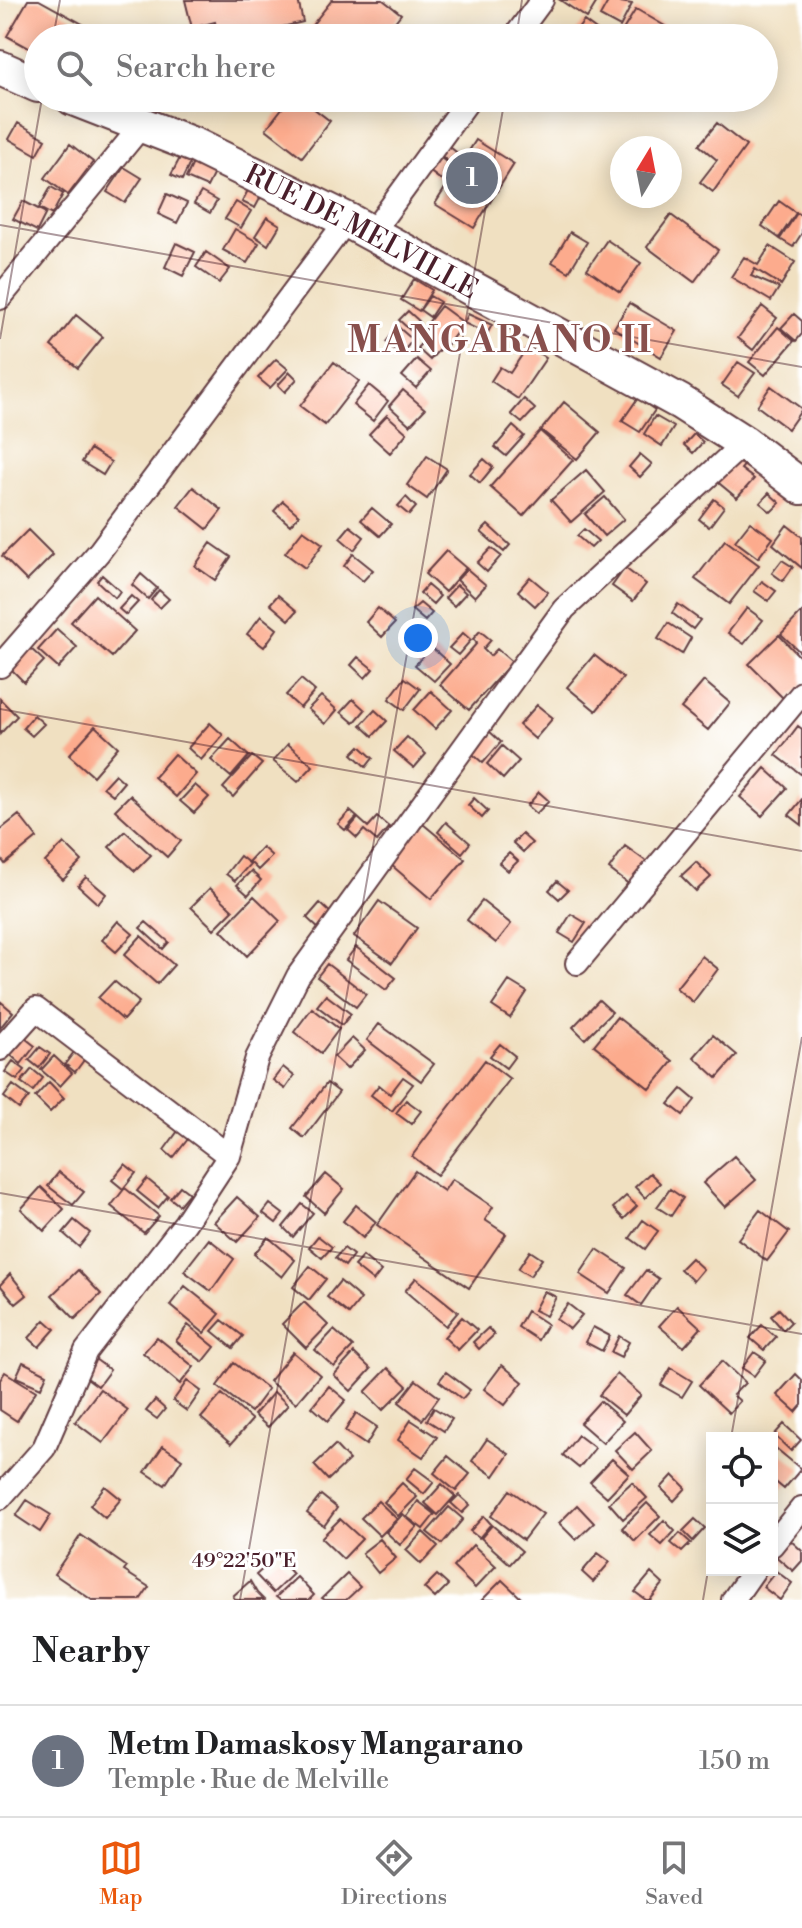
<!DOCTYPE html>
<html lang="en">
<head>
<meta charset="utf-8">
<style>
  :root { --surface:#fff; --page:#f6f6f6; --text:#202124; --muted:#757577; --line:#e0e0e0; --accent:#ea580c }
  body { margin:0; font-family:"Libre Bodoni",serif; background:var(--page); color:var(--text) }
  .controls { position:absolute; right:24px; bottom:24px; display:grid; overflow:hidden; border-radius:0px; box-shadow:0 4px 20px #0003 }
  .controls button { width:72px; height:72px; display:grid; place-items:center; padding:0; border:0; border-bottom:2px solid var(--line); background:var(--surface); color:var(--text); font:40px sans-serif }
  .compass { position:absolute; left:610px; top:136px; width:72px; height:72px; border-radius:50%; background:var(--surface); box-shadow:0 4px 20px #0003; rotate:10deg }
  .you { position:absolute; left:418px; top:638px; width:28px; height:28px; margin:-20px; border:6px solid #fff; border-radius:50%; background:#1a73e8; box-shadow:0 0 0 12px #1a73e833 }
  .badge { display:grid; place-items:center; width:52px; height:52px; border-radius:50%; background:var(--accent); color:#fff; font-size:26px; font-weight:700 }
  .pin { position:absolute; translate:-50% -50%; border:4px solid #fff; box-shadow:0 2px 8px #0006 }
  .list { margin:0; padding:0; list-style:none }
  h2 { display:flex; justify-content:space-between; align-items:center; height:104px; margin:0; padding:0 32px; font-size:34px }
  h2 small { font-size:26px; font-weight:400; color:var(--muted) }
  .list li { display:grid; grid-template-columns:52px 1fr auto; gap:24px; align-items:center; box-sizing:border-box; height:112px; padding:0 32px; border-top:2px solid var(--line) }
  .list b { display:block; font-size:30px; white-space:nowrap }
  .list p { margin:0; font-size:26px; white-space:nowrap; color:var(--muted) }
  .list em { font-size:26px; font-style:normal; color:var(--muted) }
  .icon { flex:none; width:44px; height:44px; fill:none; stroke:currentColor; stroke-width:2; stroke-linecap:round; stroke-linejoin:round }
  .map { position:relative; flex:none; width:802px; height:1600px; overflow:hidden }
  .search { position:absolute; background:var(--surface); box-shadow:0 4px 20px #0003; left:24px; right:24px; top:24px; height:88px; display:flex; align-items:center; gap:20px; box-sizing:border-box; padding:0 28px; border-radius:44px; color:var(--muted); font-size:30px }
  .sheet { height:216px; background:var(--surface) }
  nav { display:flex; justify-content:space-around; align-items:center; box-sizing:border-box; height:112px; border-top:2px solid var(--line); background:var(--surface); font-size:22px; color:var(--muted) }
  nav a { display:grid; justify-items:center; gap:4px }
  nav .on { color:var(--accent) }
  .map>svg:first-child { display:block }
  .building { fill:#fcab8d }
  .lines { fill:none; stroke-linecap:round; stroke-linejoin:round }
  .minor-casing { stroke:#633c42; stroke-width:26 }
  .primary-casing { stroke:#633c42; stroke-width:38 }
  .minor { stroke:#fff; stroke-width:22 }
  .primary { stroke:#fff; stroke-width:34 }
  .ticks { fill:none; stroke:#4a1f2b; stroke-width:2; stroke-opacity:0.45 }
  .labels { text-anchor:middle; stroke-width:6; stroke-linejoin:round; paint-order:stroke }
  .street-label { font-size:28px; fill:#4a1f2b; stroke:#fff }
  .district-label { font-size:36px; font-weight:bold; letter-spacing:2px; fill:#88504d; stroke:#fff }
  .ticks-label { font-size:20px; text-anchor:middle; fill:#4a1f2b; stroke:#fff; stroke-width:6; stroke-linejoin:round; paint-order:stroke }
</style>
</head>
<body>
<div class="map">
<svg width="802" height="1600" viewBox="0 0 802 1600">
  <rect width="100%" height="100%" fill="#fff"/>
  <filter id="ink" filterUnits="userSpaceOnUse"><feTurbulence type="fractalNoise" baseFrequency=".0125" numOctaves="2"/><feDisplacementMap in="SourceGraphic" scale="16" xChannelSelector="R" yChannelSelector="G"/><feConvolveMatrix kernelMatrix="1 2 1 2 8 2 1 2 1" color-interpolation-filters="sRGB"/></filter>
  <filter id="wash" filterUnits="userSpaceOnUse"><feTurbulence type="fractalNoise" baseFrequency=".006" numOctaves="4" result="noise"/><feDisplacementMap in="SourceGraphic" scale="32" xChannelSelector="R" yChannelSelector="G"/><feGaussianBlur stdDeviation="1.8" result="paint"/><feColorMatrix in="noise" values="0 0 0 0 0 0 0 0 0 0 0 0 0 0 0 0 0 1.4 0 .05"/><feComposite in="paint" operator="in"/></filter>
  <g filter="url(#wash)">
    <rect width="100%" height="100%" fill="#f0e0c1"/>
    <g id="blocks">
      <path class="building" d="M28,0h11l56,31 -4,7h-53v15l-31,-17z
        M185,0h113l5,22 -25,6 3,10h-62l-4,-16 -23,6z
        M332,0h51l18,14 -19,24h-80z
        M560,0h38l-11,18z
        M609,0l23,4 -12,23 -20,-11z
        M636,9l29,17 -7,12h-40z
        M584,21l23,17h-36z
        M290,98h10l30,23 -28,36 -36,-28z
        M18,123l28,16 -9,16 -28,-16z
        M717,123l29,23 -33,46 -13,-10 17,-22 -18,-15z
        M476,140l38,24 -40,64 -39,-24z
        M445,143l16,13 -8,10 -16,-14z
        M70,144l23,18 -25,33 -23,-17z
        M435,154l17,12 -11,14 -17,-13z
        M181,156l10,5 -9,19 -11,-5z
        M193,163l21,10 -7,14 -21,-9z
        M124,167l18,11 -17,25 -18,-11z
        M251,184l13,7 -9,17 -13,-6z
        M51,187l12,7 -11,21 -13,-7z
        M201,192l16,9 -7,12 -16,-9z
        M167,194l20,9 -10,20 -19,-9z
        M23,201l23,12 -9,18 -24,-12z
        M779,201l17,12 -17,25 -17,-12z
        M236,202l15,9 -10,17 -16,-9z
        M797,213l5,3v17l-9,14 -13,-8z
        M671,215l47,35 -24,32 -47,-35z
        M267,217l13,8 -12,20 -13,-9z
        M235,229l24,14 -12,20 -24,-13z
        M570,232l17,10 -18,30 -17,-10z
        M607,240l34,23 -21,29 -33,-23z
        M176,243l19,9 -12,24 -18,-9z
        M770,246l25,16 -14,23 -26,-16 -4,7 28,12 -8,13 -40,-24 13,-20 14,8z
        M206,252l24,17 -11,14 -23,-16z
        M414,279l18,11 -13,21 -18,-11z
        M430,296l10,6 -10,15 -10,-7z
        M629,303l48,28 -16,26 -47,-29z
        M441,306l23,17 -17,22 -9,-7 6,6 -14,16 -13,-12 14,-15 -7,-5z
        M762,306l15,12 -24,32 -15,-12z
        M408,311l11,10 -9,9 -11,-10z
        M468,314l24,11 -5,9 -23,-11z
        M794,314l8,7v13l-6,7 -15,-13z
        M76,315l27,22 -25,31 -27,-22z
        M398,327l15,13 -13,15 -14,-13z
        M778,327l16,14 -29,34 -16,-13z
        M528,346l18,12 -28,41 -27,-18 9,-14 10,6z
        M276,359l12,10 -18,19 -12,-10z
        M417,359l14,12 -15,17 -14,-12z
        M334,362l25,19 -34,44 -25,-19z
        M738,362l17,11 -17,23 -16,-11z
        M290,372l7,7 -12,13 -7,-7z
        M369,385l19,16 -15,20 -20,-16z
        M771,386l31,23 -14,20 -31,-23z
        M403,390l22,19 -15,16 -21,-19z
        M638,398l17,12 -15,22 -18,-11z
        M524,399l11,10 -13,14 -11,-9z
        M564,402l36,30 -23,27 -36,-29z
        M387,415l20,18 -17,20 -21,-19z
        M655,416l19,11 -12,19 -18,-12z
        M513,426l11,10 -18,20 -11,-9z
        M540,431l33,29 -50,56 -33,-29z
        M694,434l9,8 -10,11 -9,-8z
        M90,449l21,13 -8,13 -21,-13z
        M736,453l11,9 -6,7 13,10 -17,19 -23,-19z
        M640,454l12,10 -12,13 -11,-10z
        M427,456l20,13 -20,30 -20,-14z
        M484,459l9,8 -13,16 -10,-9z
        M586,470l19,22 -34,30 -20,-22z
        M193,487l29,23 -15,19 -29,-23z
        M769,493l11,10 -9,9 -11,-9z
        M406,497l10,10 -7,8 -11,-9z
        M605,497l19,22 -20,17 -19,-22z
        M714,499l10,8 -15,20 -10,-8z
        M283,501l16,14 -9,10 -16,-14z
        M372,508l19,16 -11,12 -19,-16z
        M750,522l23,16 -15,20 -23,-17z
        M488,525l22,20 -6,7 -23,-20z
        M787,525l15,12v31l-29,-24z
        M350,526l14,11 -10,13 -14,-12z
        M584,529l14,12 -7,7 -14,-12z
        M28,530l25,25 -26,26 -25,-25z
        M303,530l20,14 -18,24 -20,-15z
        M725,540l34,25 -30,39 -34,-25z
        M211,543l20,14 -16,23 -20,-14z
        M491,548l10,8 -14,16 -10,-9z
        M446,551l20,17 -21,24 -20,-18z
        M353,554l20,16 -10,11 -19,-15z
        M782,560l11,7 -10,14 -11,-8z
        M625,568l21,16 -13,17 -21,-15z
        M467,569l19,16 -11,12 -18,-17z
        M141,574l16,14 -9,11 -16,-14z
        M102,575l18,16 -5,7 -18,-17z
        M530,577l18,15 -13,14 -17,-15z
        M762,581l14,10 -8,10 -14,-10z
        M427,585l13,11 -7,8 -13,-11z
        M457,585l9,8 -12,13 -9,-8z
        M159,590l10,9 -9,9 -9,-8z
        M95,595l40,36 -23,26 -41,-35z
        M278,595l19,16 -8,9 -19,-16z
        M131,596l7,6 -12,13 -7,-6z
        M420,603l12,10 -7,8 -13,-11z
        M678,604l22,16 -7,9 -21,-16z
        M378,608l17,15 -13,14 -16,-15z
        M747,608l16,12 -19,24 -16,-11z
        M802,612v42l-21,-20z
        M261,616l16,13 -13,18 -17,-13z
        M668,623l23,15 -9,16 -24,-15z
        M57,629l20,18 -19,21 -20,-18z
        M480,631l11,9 -8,9 7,7 7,-7 15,13 -43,48 -29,-25 37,-42 -4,-4z
        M463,633l8,7 -13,15 -9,-7z
        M779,635l23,24v27l-16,15 -37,-37z
        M29,647l15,14 -20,21 -15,-15z
        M431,647l19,17 -16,17 -19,-16z
        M594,655l29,23 -27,33 -29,-24z
        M358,657l15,12 -8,9 -14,-13z
        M405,678l15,11 -16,21 -15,-11z
        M301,679l14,12 -15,17 -14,-13z
        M704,681l26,22 -22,27 -27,-22z
        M431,691l21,19 -17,19 -21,-19z
        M321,696l16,14 -12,14 -17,-15z
        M0,699l17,17 -17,18z
        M353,699l12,11 -11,13 -13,-11z
        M537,705l16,13 -18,21 -16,-14z
        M375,710l12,11 -14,15 -12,-11z
        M34,715l10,9 -12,12 -9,-8z
        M210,723l13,12 -22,25 -13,-12z
        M95,726l23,21 -25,29 -24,-21z
        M798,726l4,3v46l-26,-20z
        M488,730l13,12 -18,21 -14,-12z
        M407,737l19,17 -12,14 -20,-17z
        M230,739l19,17 -18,21 -20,-17z
        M288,744l25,22 -15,16 -25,-21z
        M360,746l13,12 -7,9 -14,-13z
        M502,746l17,15 -16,18 -16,-15z
        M174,754l22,20 -20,23 -22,-20z
        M252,756l10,8 -29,33 -10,-9z
        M765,768l22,20 -25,28 -22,-19z
        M115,774l9,8 -11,13 -10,-8z
        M195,785l14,12 -15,16 -14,-12z
        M539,792l10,9 -13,13 -9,-8z
        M130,795l51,46 -14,16 -52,-47z
        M474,798l14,13 -6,7 -14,-13z
        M802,799v26l-13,-10z
        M350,811l7,6 -12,13 -7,-6z
        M19,815l18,23 -32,26 -5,-7v-27z
        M377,817l12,10 -12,14 -13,-11 -7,8 -9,-8 10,-12 10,9z
        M446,822l24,21 -8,10 -24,-21z
        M423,824l42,35 -34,40 -41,-35z
        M125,831l26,24 -16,16 -26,-24z
        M522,834l10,9 -9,9 -10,-9z
        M64,843l18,18 -19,19 -18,-18z
        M625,846l22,16 -17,23 -21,-16z
        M262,847l10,9 -14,14 -9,-9z
        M509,853l9,8 -10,10 -9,-8z
        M240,856l10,8 -15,17 -9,-7z
        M696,862l15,15 -15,14 -15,-15z
        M251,871l10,9 -13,15 -11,-10z
        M86,877l20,17 -8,10 -20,-18z
        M557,881l11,9 -9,9 -10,-9z
        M210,888l23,22 -19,19 -23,-22z
        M254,896l26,25 -33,35 -26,-26z
        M379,901l38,27 -25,35 -38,-27z
        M482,901l29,23 -15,19 -29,-23z
        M320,903l14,13 -13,15 -14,-13z
        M571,914l15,9 -12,19 -15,-9z
        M118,921l15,13 -17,18 -14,-12z
        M146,922l23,20 -6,7 -23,-21z
        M141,936l33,29 -17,19 -33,-29z
        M356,947l40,31 -10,12 -40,-30z
        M702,956l16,13 -25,33 -17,-14z
        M327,964l39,30 -10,13 -39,-30z
        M114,981l25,21 -16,18 -25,-22z
        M509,981l18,11 -17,26 -18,-12z
        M326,995l25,19 -9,11 -25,-19z
        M599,1000l13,12 -27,27 -12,-12z
        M0,1001l13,11 -13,16z
        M312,1008l27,21 -18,24 -27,-21z
        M617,1017l56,44 -23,28 -56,-44z
        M379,1024l55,40 -13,17 -54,-41z
        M21,1035l14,11 -14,18 -14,-12z
        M713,1035l24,20 -20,23 -23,-21z
        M352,1038l13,12 -18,19 -13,-12z
        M500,1044l15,12 -9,12 -16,-12z
        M40,1047l10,7 -11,14 -10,-8z
        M74,1052l10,8 -9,12 -10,-8z
        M54,1056l18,17 -12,13 -19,-16z
        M485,1060l25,19 -73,96 -25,-19z
        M13,1061l12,9 -8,10 -12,-8z
        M283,1067l11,9 -9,13 -12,-9z
        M32,1069l11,9 -10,13 -12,-9z
        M403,1077l10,7 -21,27 -21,-16 8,-10 11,9z
        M49,1082l15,16 -14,14 -15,-15z
        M327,1083l12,9 -35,46 -12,-10z
        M13,1085l16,12 -10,12 -15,-12z
        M682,1089l13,11 -12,15 -14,-11z
        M406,1100l15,11 -10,13 -15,-11z
        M178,1131l10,8 -15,19 -9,-8z
        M734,1156l22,24 -31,27 -22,-24z
        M125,1164l11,9 -13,16 -11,-9z
        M415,1171l29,20 8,-12 41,28 -8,13 21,14 -37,54 -92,-63z
        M59,1172l25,20 -11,13 -25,-19z
        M650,1173l10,10 -15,15 -10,-11z
        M326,1174l18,15 -20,24 -18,-16z
        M147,1179l21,17 -10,12 -21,-17z
        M180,1186l9,7 -10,12 -9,-7z
        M41,1187l23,22 -20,22 -23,-22z
        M125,1188l34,28 -15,17 -33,-27z
        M670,1189l13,9 -12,18 -14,-9z
        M626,1196l11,10 -13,13 -11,-11z
        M237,1197l23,20 -23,25 -23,-20z
        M270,1204l13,10 -7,9 -13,-10z
        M302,1204l11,9 -20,24 -10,-10z
        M356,1205l20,17 -13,16 -20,-17z
        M760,1210l29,22 -22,29 -29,-22z
        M74,1220l16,13 -11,14 -16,-14z
        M643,1220l15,11 -13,18 -15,-11z
        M318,1236l14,11 -10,11 -13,-11z
        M268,1237l27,23 -13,17 -28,-23z
        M209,1239l25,20 -23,32 -27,-20z
        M344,1248l9,7 -8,11 -10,-8z
        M597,1249l29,19 -17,25 -29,-19z
        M530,1251l12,8 -12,17 -12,-7z
        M363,1256l18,15 -8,10 -19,-15z
        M691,1258l12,11 -10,12 -13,-12z
        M310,1266l16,13 -17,21 -16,-13z
        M78,1270l23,24 -26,25 -23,-24z
        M646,1270l13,9 -18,26 -14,-10z
        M10,1274l17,21 -11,9 -16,-19z
        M416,1278l42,34 -12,14 -41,-35z
        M340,1281l21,18 -12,15 -22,-17z
        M185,1286l35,28 -16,19 -34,-28z
        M544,1291l12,6 -10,19 -12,-6z
        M304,1302l24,23 -22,23 -24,-24z
        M568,1304l14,11 -12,14 -14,-10z
        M677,1306l24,22 -17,19 -25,-21z
        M779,1309l12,13 -8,8 -12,-14z
        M527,1311l20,13 -9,16 -20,-13z
        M462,1317l15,13 -19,20 -14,-13z
        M45,1320l10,9 -16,18 -10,-9z
        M222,1320l21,16 -10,12 -21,-17z
        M188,1325l27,22 -12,15 -27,-21z
        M762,1325l14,12 -12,13 -14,-12z
        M593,1327l17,9 -8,15 -17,-9z
        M488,1328l6,7 -15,14 -6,-7z
        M334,1330l19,17 -19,20 -19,-17z
        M619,1336l10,6 -8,15 -10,-5z
        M157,1337l37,30 -14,17 -37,-31z
        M293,1352l27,23 -24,28 -27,-22z
        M754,1352l12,8 -12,16 -12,-8z
        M354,1353l17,16 -20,22 -17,-16z
        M95,1359l15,11 -12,16 -15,-11z
        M722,1361l23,22 -12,12 7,6 -11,12 -30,-28z
        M23,1362l24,12 -6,14 -25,-11z
        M234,1363l34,26 -17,23 -34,-26z
        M502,1365l21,17 -18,23 -21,-16z
        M388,1368l19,18 -24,24 -18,-18z
        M671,1368l21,13 -10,16 -21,-12z
        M5,1372l31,19 -19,30 -17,-11v-30z
        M446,1372l24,18 -8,9 -23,-18z
        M617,1374l24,21 -17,20 -25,-20z
        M796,1374l6,6v25l-6,7 -19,-17z
        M416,1380l23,17 -17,23 -23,-18z
        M187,1381l14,10 -14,20 -14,-10z
        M329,1386l17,14 -18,21 -16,-14z
        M100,1389l28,21 -25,33 -28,-21z
        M274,1392l14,13 -20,22 -14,-12z
        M222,1394l30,26 -21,24 -30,-26z
        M155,1400l10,9 -8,10 -11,-8z
        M600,1401l23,20 -20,22 -23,-20z
        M434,1408l18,11 -8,12 -17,-11z
        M356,1413l21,14 -11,18 -21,-14z
        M411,1420l26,17 -14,20 -25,-17z
        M784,1424l17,16 -10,11 -17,-16z
        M635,1432l17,19 -19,18 -18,-19z
        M578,1435l17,13 -16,20 -16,-13z
        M487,1439l22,15 -15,22 -22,-15z
        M335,1445l14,15 -21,20 -14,-15z
        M772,1445l29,24 -17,20 -12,-10z
        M163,1446l19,13 -17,26 -20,-13z
        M448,1456l22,18 -14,17 -22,-18z
        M612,1459l17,15 -22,23 -17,-15z
        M415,1468l19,14 -10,12 -18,-15z
        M673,1475l13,13 -12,13 -13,-13z
        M632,1482l15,16 -24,21 -14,-16z
        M402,1483l15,14 -19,19 -14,-14z
        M442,1484l13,12 -17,19 -13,-12z
        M105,1486l16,13 -16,19 -15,-13z
        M510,1490l33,24 -20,26 -32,-24z
        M321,1495l16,13 -13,18 -17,-13z
        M459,1495l11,10 -8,8 -11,-10z
        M27,1500l24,15 -11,17 -24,-16z
        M378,1501l19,18 -17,17 -19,-18z
        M418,1501l17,13 -12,15 -16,-12z
        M647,1503l13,13 -25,25 -13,-13z
        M577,1505l17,18 -18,17 -17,-17z
        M449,1507l14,12 -21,25 -15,-12z
        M403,1514l14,13 -17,18 -14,-13z
        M484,1516l7,8 -12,14 -9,-7z
        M340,1519l22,20 -19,20 -22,-21z
        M695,1519l10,9 -12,13 -10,-10z
        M664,1520l11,11 -13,14 -12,-10z
        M492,1525l30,26 -12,13 -29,-26z
        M423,1532l15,14 -17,18 -15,-14z
        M680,1533l11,10 -9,9 -11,-9z
        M81,1535l46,32 -3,4 25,16 -9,13h-48l-38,-26z
        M788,1538l14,13v10l-9,10 -20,-17z
        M380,1539l16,19 -18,15 -16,-20z
        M473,1545l23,21 -21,22 -22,-21z
        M598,1553l12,9 -17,20 -11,-10z
        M277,1556l16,18 -20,19 -17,-18z
        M776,1571l16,12 -12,17 -17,-13z
        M651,1573l12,11 -13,16h-4l-11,-8z
        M347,1574l13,13 -14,13h-21l-3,-2z
        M437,1575l11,10 -13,13 -11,-10z
        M297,1577l17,18 -5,5h-29l-4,-3z
        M502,1580l19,18 -2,2h-37z
        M250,1581l7,12 7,7h-28l-3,-4z"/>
    </g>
  </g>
  <g filter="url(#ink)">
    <use href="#blocks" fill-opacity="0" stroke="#633c42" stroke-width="2"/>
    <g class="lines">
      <g class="minor-casing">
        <path id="minor" d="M514,38l28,-38
          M371,234l99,-136
          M0,298l143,-174
          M0,666l99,-114 248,-332
          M577,963l225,-270
          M0,1049l36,-40 193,147
          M0,1498l44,-50 42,-97 99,-128 44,-67 28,-98 41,-82 266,-367 180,-166
          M772,1545l30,-37
          M733,1600l21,-30"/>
      </g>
      <g class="primary-casing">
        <g id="primary">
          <path d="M0,68l38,17"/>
          <path id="s1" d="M73,98l123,48 151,74 333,182 64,41 58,44"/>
        </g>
      </g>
      <use href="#minor" class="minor"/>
      <use href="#primary" class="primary"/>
    </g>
  </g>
  <path class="ticks" d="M53,38l7,-38M516,38l6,-38M0,225l802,142M0,339l42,-241M0,709l802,142M0,1193l802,141M731,1438l71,-401M240,1600l265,-1502M703,1600l9,-53"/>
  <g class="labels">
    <g class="street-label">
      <text dy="10" stroke="none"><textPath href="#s1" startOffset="318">RUE DE MELVILLE</textPath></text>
    </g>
    <g class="district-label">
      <text x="500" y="352">MANGARANO II</text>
    </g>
  </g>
  <g class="ticks-label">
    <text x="244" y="1567">49°22'50"E</text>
  </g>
</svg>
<div class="controls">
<button><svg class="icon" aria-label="locate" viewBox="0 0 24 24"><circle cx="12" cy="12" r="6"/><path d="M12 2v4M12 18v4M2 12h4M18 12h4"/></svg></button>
<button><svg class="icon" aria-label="layers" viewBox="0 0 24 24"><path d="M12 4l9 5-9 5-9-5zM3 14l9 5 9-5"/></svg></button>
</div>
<svg class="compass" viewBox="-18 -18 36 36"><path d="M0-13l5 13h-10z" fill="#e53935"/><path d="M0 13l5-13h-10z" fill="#757577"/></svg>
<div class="you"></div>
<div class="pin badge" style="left:472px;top:178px;background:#6b7280">1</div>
<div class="search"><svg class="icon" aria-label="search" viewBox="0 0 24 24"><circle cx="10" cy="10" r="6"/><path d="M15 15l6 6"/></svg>Search here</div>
</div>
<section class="sheet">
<h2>Nearby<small></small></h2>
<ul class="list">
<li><span class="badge" style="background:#6b7280">1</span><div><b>Metm Damaskosy Mangarano</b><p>Temple · Rue de Melville</p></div><em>150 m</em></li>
</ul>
</section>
<nav>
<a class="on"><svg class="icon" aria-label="map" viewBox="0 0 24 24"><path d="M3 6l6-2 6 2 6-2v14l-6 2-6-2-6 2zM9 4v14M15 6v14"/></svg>Map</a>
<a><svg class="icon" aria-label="directions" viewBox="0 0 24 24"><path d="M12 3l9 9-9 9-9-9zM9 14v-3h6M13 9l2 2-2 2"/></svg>Directions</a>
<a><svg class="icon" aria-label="saved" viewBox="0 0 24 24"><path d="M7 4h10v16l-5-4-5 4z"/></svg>Saved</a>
</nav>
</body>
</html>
